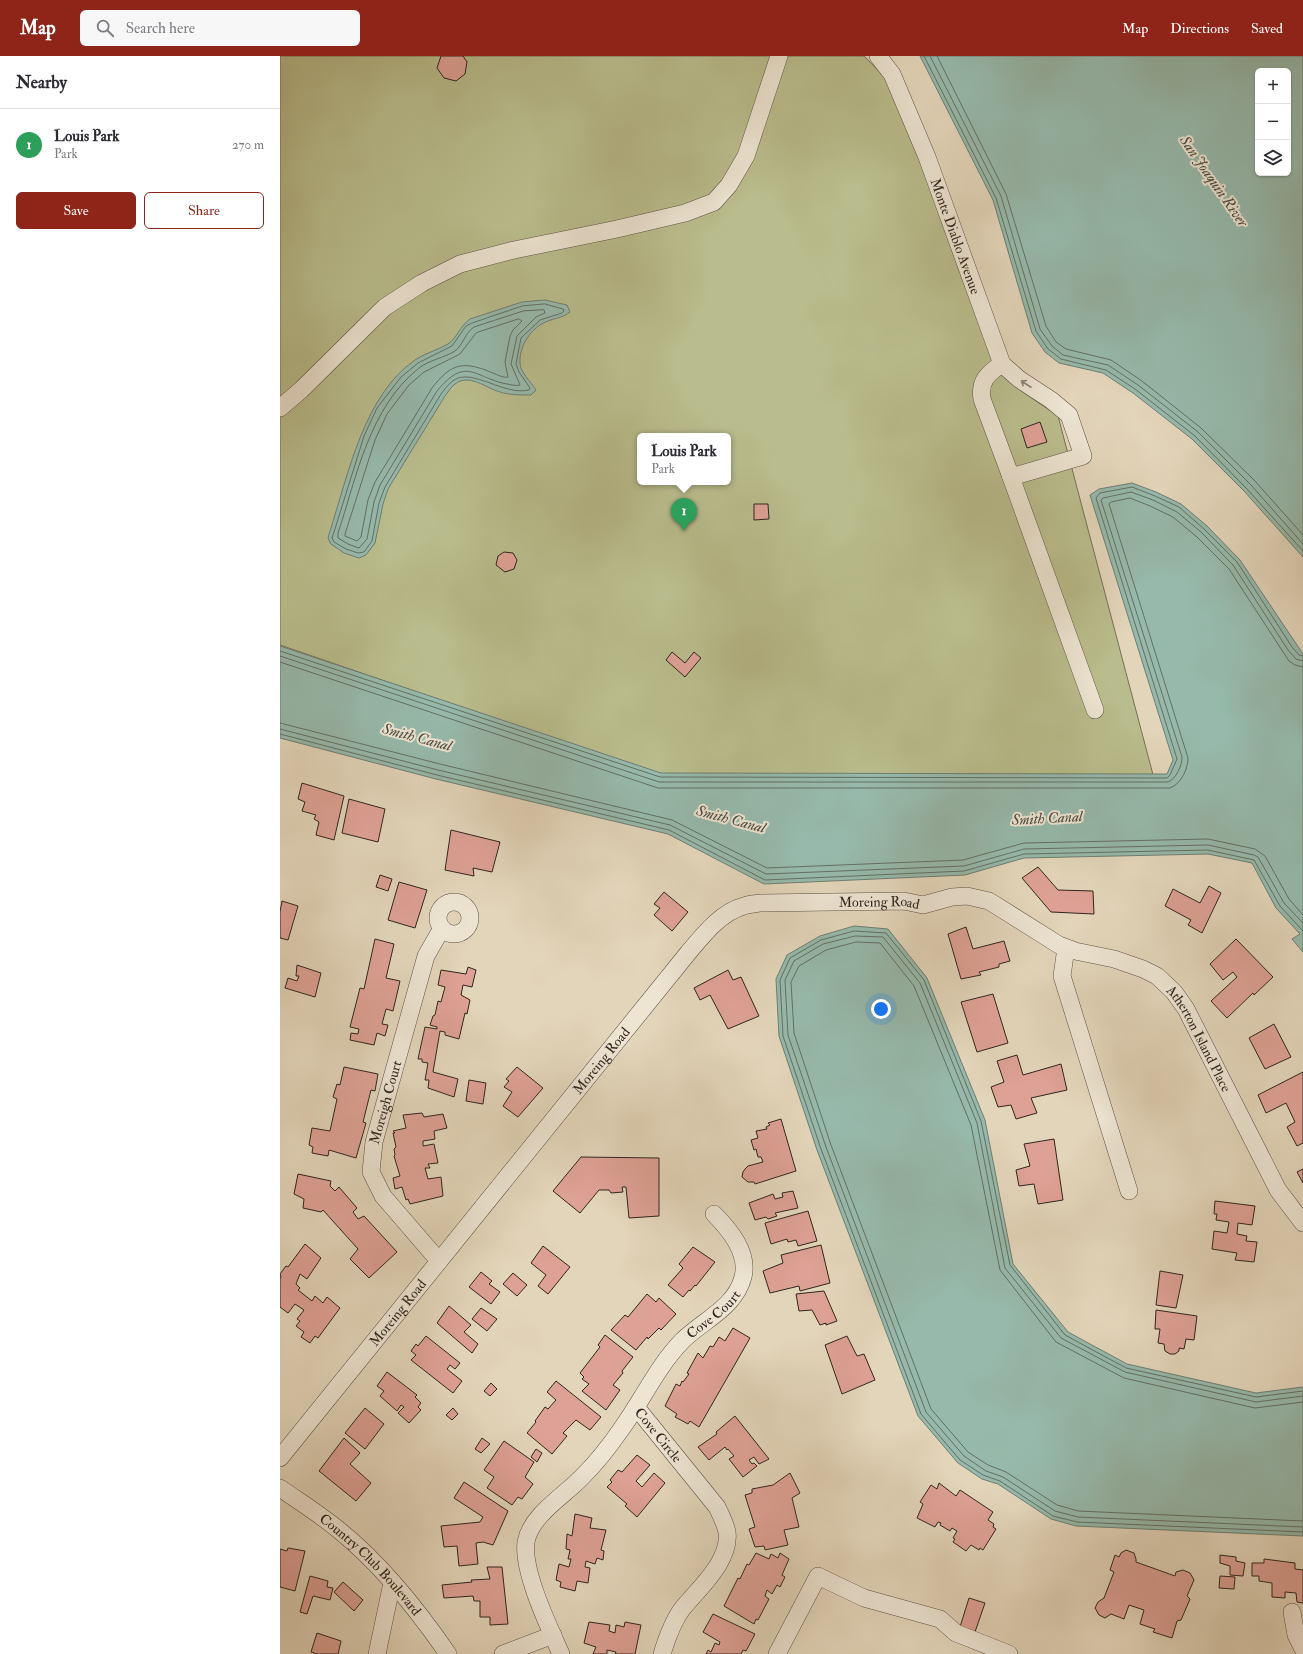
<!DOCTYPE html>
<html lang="en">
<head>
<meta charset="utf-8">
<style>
  :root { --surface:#fff; --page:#f7f7f7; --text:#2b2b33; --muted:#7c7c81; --line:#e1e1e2; --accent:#8f2418 }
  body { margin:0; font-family:"IM FELL Double Pica",serif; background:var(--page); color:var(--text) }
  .controls { position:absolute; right:12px; top:12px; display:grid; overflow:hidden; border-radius:6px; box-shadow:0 1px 3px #0004 }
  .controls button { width:36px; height:36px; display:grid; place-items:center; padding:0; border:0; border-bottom:1px solid var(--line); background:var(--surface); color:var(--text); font:20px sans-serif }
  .you { position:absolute; left:601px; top:953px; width:14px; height:14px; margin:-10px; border:3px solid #fff; border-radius:50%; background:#1a73e8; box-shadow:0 0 0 6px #1a73e833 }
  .badge { display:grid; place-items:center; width:26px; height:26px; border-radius:50%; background:var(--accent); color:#fff; font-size:13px; font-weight:700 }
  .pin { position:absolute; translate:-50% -33px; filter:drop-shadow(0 1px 2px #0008) }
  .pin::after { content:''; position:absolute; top:21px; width:14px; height:12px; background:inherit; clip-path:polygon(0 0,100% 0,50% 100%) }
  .popup { position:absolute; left:357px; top:377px; width:94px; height:52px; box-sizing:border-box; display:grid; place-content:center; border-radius:6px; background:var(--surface); filter:drop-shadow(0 1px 3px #0005); font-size:13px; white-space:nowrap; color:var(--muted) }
  .popup b { font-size:15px; color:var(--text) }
  .popup::after { content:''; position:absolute; left:50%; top:100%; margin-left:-8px; border:8px solid transparent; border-top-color:var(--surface) }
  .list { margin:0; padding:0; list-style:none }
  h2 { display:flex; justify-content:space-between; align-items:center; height:52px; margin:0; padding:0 16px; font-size:17px }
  h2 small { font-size:13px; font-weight:400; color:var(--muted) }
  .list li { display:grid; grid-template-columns:26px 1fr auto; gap:12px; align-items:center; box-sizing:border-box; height:72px; padding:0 16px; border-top:1px solid var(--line) }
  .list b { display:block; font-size:15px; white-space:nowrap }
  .list p { margin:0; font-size:13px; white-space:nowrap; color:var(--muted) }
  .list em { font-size:13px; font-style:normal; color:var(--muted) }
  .actions { display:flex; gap:8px; padding:12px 16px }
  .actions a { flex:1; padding:9px 0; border:1px solid var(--accent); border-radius:6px; text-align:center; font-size:14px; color:var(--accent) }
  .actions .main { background:var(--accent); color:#fff }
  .icon { flex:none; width:22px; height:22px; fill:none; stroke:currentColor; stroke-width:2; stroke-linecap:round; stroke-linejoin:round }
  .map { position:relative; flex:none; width:1023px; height:1598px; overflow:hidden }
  header { display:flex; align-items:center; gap:24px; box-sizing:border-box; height:56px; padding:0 20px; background:var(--accent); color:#fff }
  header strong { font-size:19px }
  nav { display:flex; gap:22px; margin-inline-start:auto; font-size:14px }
  .search { width:280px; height:36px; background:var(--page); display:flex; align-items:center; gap:10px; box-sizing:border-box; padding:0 14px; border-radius:6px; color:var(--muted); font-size:15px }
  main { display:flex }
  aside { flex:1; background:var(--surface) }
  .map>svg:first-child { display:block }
  .green { fill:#b9bc8c; stroke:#747055; fill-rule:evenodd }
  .water { fill:#96b9ab; stroke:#6d7e73; fill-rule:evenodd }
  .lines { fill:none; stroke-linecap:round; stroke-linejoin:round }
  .shore { stroke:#636f64; stroke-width:1 }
  .building { fill:#dea195; stroke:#30251e }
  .minor-casing { stroke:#5d5145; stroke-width:18 }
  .minor { stroke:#ede4d2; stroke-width:17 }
  .oneway { stroke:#8e8478 }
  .labels { text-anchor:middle; stroke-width:4; stroke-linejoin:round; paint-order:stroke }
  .street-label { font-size:14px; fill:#30251e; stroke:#ede4d2 }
  .water-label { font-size:15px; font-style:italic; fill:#4a4a41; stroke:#ede4d2 }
</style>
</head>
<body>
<header>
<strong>Map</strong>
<div class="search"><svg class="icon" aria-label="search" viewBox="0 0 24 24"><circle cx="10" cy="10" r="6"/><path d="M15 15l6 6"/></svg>Search here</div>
<nav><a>Map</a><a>Directions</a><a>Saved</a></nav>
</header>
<main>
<aside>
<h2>Nearby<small></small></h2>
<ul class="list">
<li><span class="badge" style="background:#2e9e5b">1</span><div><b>Louis Park</b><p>Park</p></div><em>270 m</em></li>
</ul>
<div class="actions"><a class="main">Save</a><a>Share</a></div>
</aside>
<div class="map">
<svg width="1023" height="1598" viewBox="0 0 1023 1598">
  <rect width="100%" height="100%" fill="#e3d5ba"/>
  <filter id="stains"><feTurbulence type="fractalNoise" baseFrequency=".005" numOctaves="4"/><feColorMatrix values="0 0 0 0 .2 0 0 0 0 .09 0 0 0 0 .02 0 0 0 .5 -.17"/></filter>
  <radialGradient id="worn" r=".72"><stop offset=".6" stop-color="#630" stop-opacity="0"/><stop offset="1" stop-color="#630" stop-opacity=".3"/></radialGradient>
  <path class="green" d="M0,0h584l34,35 116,295 44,30 98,370 -486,-7 -390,-134zM360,380h88v46h-88z"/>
  <path class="water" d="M640,0h383v501l-59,-66 -52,-52 -59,-46 -30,-20 -44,-10 -14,-11 -13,-19 -39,-133zM978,15h30v102h-30z
    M265,244l22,5 3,7c-8,7 -19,6 -28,12 -13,7 -23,24 -22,39 0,9 11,19 16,27l-5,5c-11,0 -21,0 -31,-3 -14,-4 -31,-19 -45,-8 -4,3 -7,8 -10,12l-57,93 -5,15 -8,39 -9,12 -7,3 -15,-5 -13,-9 -3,-6 2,-7c18,-56 34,-136 85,-171 10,-7 23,-10 33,-16 9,-6 12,-18 22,-25l52,-17z
    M852,427l24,9 25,12 26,22 33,34 63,94v298l-11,-13 8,-5 -24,-26 -24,-45 -44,-9 -184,4 -59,17 -201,9 -96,-50 -232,-55 -156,-41v-92l381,127 506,1 6,-14 -83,-265 9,-6z
    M574,870l34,3 39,49 58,142 28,144 55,68 59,32 129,29 47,-6v149l-227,-10 -25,-7 -53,-35 -16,-5 -24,-16 -40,-47 -101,-266 -38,-114 -3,-57 11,-24 33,-19z"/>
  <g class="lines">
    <path class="shore" d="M644,0l72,142 40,133 12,18 13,10 45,11 29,19 60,47 52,53 56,62
      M650,0l71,140 39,133 12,17 11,9 45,10 30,20 60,47 53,53 52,59
      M657,0l69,138 40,132 10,16 10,7 45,11 31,21 59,47 54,53 48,54
      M265,248l18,5 1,2 -2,2 -22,7 -19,18 -5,26 3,8 11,16 -1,2c-25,6 -56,-22 -75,-10 -5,3 -9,9 -13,14l-56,93 -6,16 -7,38 -8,11 -6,1 -12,-4 -12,-7 -2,-4 2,-6 30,-96 13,-28 24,-31 17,-14 34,-17 14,-20 6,-3 50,-17z
      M264,254l1,3 -9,4 -19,19 -6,28 9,21c-4,1 -8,0 -13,-1 -33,-6 -40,-29 -70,7l-57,94 -6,17 -7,37 -8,9 -11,-4 -10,-6v-5c19,-57 31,-125 81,-165 10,-8 25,-10 36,-17 8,-6 10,-18 19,-24l49,-16z
      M239,263l3,2 -9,9 -3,6 -5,26 3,15c-5,1 -10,-2 -15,-4 -29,-12 -41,-11 -61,15l-57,94 -7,18 -7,37 -4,4 -12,-5v-2l30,-94 12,-26 22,-29 15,-13 36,-18 16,-21z
      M0,595l380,126 507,1 3,-3 7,-16 -81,-261 4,-5 32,-6 23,9 24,11 25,22 33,33 55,85 7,8 4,1
      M0,600l379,126h509c8,-3 14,-16 14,-25l-81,-257 2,-2 28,-6 22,8 24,12 24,20 32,33 55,85 8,9 7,2
      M0,606l378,126h512c11,-4 18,-19 18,-30l-79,-254 2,-2 19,-4 20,8 23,11 24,20 32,32 60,92 6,4 8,2
      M0,667l160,41 232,56 95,48 196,-8 61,-17 184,-4 47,10 10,7 24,43 14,16
      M0,673l158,41 232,55 96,49 198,-8 60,-17 184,-4 46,10 4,2 26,46 19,20
      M0,678l157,41 232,55 96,50 199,-9 60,-17 184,-4 46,10 26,46 23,25
      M1023,1335l-47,6 -130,-29 -61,-33 -55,-70 -29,-144 -57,-141 -38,-47 -32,-2 -33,9 -31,18 -10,22 3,56 38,113 100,265 39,46 23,15 17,6 53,35 24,6 226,10
      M1023,1340l-47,6 -131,-30 -64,-34 -56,-70 -28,-145 -57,-140 -37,-46 -28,-1 -32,8 -29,17 -9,19 3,55 38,112 100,265 38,44 22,15 17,6 52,34 23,6 225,10
      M1023,1346l-48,6 -131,-30 -68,-36 -56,-72 -29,-145 -57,-139 -34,-43 -24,-1 -30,8 -27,16 -8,16 3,51 37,112 100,264 37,43 20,13 18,7 51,33 21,6 225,10"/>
  </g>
  <path class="building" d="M161,0h22l4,6 -2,12 -9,7 -12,-3 -7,-10z
    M760,366l7,20 -20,6 -6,-19z
    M474,448h14l1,15 -15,1z
    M224,496l9,1 4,7 -3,9 -9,3 -9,-7 2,-9z
    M392,596l13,11 9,-11 7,6 -16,19 -19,-17z
    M22,727l42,13 -10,44 -18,-5 3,-13 -5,-3 2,-4 -14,-4 3,-9 -7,-3z
    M69,743l36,10 -7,33 -36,-9z
    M171,774l49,12 -8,30 -19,-4 1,8 -29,-6z
    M758,811l20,23 35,1 1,23 -43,-2 -29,-34z
    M100,819l12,4 -4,12 -12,-4z
    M119,826l28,8 -12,38 -27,-8z
    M929,830l12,7 -19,40 -14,-8 3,-5 -26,-14 8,-17 27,14z
    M384,836l24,20 -16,19 -18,-16 6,-7 -6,-4z
    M2,845l16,5 -10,34 -8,-2v-26z
    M686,871l7,22 31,-8 6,20 -11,3v3l-20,5 2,3 -20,4 -13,-45z
    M95,883l19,5 -8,34 14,3 -7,30 -7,-2 -4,15 6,1 -3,11 -8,-3 -3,12 -24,-5 1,-7 7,1 1,-5 -9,-2 10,-39 4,1z
    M956,883l37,38 -19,18 -1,-2 -26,25 -16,-17 26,-24 -4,-5 -10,8 -13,-16z
    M17,909l24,8 -6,24 -30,-9 3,-10 9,3 2,-5h-3z
    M188,911l8,3 -4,17 -9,-2 -2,10 9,5 -3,14 -2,-1 -6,26 -14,-4v-3l-5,-1 -7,41 25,7 -4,18 -26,-9 1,-8h-4l3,-17 -6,-1v-3h-4l7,-32 12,2v-2l-7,-2 3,-9 2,-1 3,-14 3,1 4,-15 -7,-2 3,-15 25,4z
    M448,914l5,10 8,-3 18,39 -31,13 -18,-34 -10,5 -6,-12z
    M713,938l15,49 -31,9 -16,-50z
    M994,968l17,33 -26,12 -16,-31z
    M737,999l6,20 38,-11 6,26 -36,8 6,15 -21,6 -5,-14 -13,2 -7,-20 13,-5 -7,-21z
    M64,1011l34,7 -3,17 -4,-1 -8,32 3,1 -10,35 -27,-8 -1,6 -16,-3 1,-6 -4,-2 3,-17 18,3 7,-32 -4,-2 4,-13 3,1z
    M237,1011l26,21 -25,29 -15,-11 9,-14 -8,-5 5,-6 -3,-2z
    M1023,1016v71l-6,3 -10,-19 8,-5 -9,-19 -20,10 -8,-18z
    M189,1024l17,3 -3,21 -17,-3z
    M142,1057l2,4 19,-3 4,14 -13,3 1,8 -12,2v5l11,-2 4,19 -10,1 2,4h-5l3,11 13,-2 2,19 -33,8 -2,-5 -2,1 -4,-13 -7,2 -2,-11 7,-2 -6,-20 1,-1 -1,-6 2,-2 -3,-14h2l-2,-2 13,-3 -3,-13z
    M501,1063l15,52 -41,13 -1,-2h-6l-6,-5 1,-5 2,-3 3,-3 15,-4 -2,-5h-3l-2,-8 -2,1 -3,-10 7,-2 -2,-7 11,-2 -1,-2 4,-2 -2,-2z
    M774,1083l9,61 -25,4 -4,-20 -15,2 -3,-16 14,-4 -6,-22z
    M301,1101l78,1v58l-30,2 -3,-31h-4l1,5 -12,1 -2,-3h-10l-19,23 -27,-22z
    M1023,1113v14l-6,-11z
    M18,1118l33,7 -1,5 5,5 4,-4 18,21 -4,4 5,7 6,-3 33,36 -28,26 -19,-19 8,-10 -35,-39 -2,2 -18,-4 1,-9 -10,-5z
    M513,1135l5,17 -23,5 2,3 -9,3 -2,-2 -11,3 -6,-17 24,-9 2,5 8,-2 -1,-4z
    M935,1145l40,5 -3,19 -14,-2 -1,11 10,2 -1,5 11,1 -3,20 -19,-2 2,-7 -25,-4 2,-18 13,2 2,-11 -13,-2 1,-6h-3z
    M528,1155l9,30 -19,5 -2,-6 -8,2 -1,-3 -16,5 -6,-21z
    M25,1188l16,14 -14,21 -7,-5 -4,10 4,4 -2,2 14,11 3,-5 8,7 4,-6 13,11 -22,30 -3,-2 -5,7 -9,-6 3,-5 -8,-6 4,-5 -3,-2 7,-9 -9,-6 -7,9 -8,-6v-28l1,-2 -1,-3 6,-8 2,1z
    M541,1189l9,38 -30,8 -1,-5 -29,7 -7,-22 20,-8 -2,-8z
    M263,1190l27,21 -22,27 -10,-8 8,-11 -15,-12z
    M413,1191l22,15 -19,24 -1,-1 -5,6 -1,-1 -6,7 -15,-12 15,-17 -4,-4z
    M880,1215l23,4 -7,33 -20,-3z
    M201,1216l11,9 -3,3 11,8 -9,12 -22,-17z
    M233,1217l14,12 -10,11 -14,-12z
    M544,1235l13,30 -11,4v-2l-6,2 -8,-15 -13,1 -3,-17z
    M367,1238l9,8 3,-4 17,16 -15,16 -2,-2 -11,11 -1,-2 -11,13 -25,-20 14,-15 3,2z
    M169,1250l22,19 -7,7 14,12 -6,9 -35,-30z
    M201,1252l16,11 -10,12 -15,-12z
    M876,1254l41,6 -3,24 -8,-1 -2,10 -5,-1v3l-4,3h-5l-5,-3 -1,-7 -6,-1 2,-14h-5z
    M453,1272l17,10 -51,89 -9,-6 -2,3 -13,-7 2,-3 -12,-8 11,-22 4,2 2,-5 1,1 6,-8 -2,-1 11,-20 5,5 7,-12 3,1 6,-10 6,4z
    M325,1279l28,22 -11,14 1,2 -10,12 7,5 -14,20 -24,-19 7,-7 -7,-5 2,-2 -4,-4 20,-26 -2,-2z
    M146,1280l34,27 -5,6 -5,-4 -3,4 15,12 -9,12 -42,-33 5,-5 -5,-4 5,-7 2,2z
    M567,1280l10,20 7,-2 11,26 -33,14 -17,-49z
    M107,1316l30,23 -2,2 6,6 -3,4 3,3 -12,13 -11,-10 6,-6 -3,-2 -4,6 -17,-15 4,-5 -7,-5z
    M276,1325l45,36 -11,13 -14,-10 -13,13 4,3 -15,18 -25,-21 9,-11 -1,-1 10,-14 3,2 8,-9 -9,-8z
    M211,1327l6,6 -7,7 -6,-5z
    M85,1352l19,16 -19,25 -20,-16z
    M173,1352l5,6 -6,6 -6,-5z
    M455,1360l34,43 -10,5 -5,-7 -5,3 3,4 2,-1 3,3 -14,11 -14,-18 5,-3 -6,-7 -1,1 -2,-3 -16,13 -11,-13 19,-13 -1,-2z
    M64,1382l16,15 -10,11 21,19 -15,18 -37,-30z
    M202,1382l8,6 -9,9 -6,-4z
    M224,1385l30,21 -9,15 8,7 -11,15 -4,-2 -6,8 -25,-17 7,-11 -10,-7z
    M256,1393l6,4 -5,9 -6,-5z
    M357,1399l13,10 -14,16 6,6 12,-14 11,10 -28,34 -12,-11 2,-2 -20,-17 5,-5 -2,-2 8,-10 4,2z
    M510,1417l10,20 -8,5 7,29 -15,3 4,15 -23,5 -1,-4 -9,1 -6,-18 6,-2 -10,-32 7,-2v-4l21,-4z
    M184,1426l44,29 -15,34 -10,-3 -7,1 2,21 -19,2 -2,-20 -13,1 -3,-21 39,-4 3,-5 -29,-19z
    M659,1427l17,13 4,-6 33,22 -5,8 6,4 -1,3 3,2 -13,21 -3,-2 -1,2 -8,-5 -5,6 -13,-9 2,-3 -2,-1 4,-7 -5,-3 -2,3 -10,-6 1,-2 -3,-1 -3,5 -18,-9 6,-14 -3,-2 11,-17 6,4z
    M295,1458l17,4 -2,10 16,2 -5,20 3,1 -1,9 -6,-2 -2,6 -9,-3 -1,6 5,1 -2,15 -11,-2 -2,10 -15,-4 1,-5 -5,-2 3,-16 10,3 2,-8h-3l2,-9 -4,-1 1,-15 5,2z
    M8,1492l17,3 -10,40 -15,-4v-38l7,2z
    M846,1494l8,3 2,6v3l39,14 1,-4 7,-2 7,3 4,7 -7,16 3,3 -9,21 -4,1 -5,17 -19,-6 2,-3 -15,-5 4,-14 -15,-5 -5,14 -13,-5 -6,4 -6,-3 -4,-7 3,-6 6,-4 10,-26 -4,-2 5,-15 4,2 2,-4z
    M476,1497l13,6 2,-5 7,4 2,-5 9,6 -7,16 3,2 -5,10 -3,-2 -5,9 -5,-4 -2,6 4,3 -11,21 -2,-1 -2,5 -30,-18 14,-28 2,1 7,-15 2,1z
    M940,1499l16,2v4l9,2 -2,13 -13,-1v-9l-10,-3z
    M984,1503l31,4v6l8,1v33l-6,-1 -1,-9 -11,-1v6l-13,-1v-14l-13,-2v-5h-7v-13h12z
    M207,1511h15l6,57 -18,1v-8h-10v-16h-6l-1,-5 -29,2 -2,-13 30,-3 -1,-2 19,-1z
    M30,1520l18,5 -1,6 6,1 -3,12 -17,-4 -6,18 -7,-2z
    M940,1520l15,1 -1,12 -15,-1z
    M63,1526l20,18 -9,11 -20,-19z
    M689,1542l16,5 -10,29 -15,-5z
    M433,1558l42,20 -9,17 -3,-1 -2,4h-35l2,-4 3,2 4,-9 4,2 1,-3 -17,-10z
    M309,1566l21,3 -1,6 6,2 1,-8 8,2 1,-5 16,3 -6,29h-20l1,-2 -9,-2v4h-14l3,-7 -12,-4z
    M37,1577l24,8 -3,13h-21l-6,-2z"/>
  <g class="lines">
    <g class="minor-casing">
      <g id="minor">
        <path id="s1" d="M598,0l14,18 35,83 75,207 17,15 32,21 18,15 14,41 -72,21 -29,-78c-3,-18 6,-26 20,-35"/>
        <path d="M0,352l21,-18 84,-83 37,-24 38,-19 54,-14 103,-21 68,-16 29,-11 15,-17 17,-29 33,-100"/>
        <path d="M731,421l84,233"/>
        <circle cx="174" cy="862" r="16"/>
        <path d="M786,892l-4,28 67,215"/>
        <path id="s2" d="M159,1205l-56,-65 -12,-24 3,-30 52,-186 16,-28"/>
        <path id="s3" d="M356,1351l81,100c4,8 8,16 10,25 4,29 -29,57 -45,77 -8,11 -16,32 -20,45"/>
        <path id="s4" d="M0,1402l408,-505c15,-18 33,-41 56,-47 5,-2 11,-2 16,-3l144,-2 19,4 29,-8 15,-1 22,5 70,44 16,6 39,8 29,10 14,7 17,16 12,17 92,181 25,33"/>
        <path id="s5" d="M0,1432c20,14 41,27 60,43 42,34 77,78 108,123"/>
        <path d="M1012,1556l4,23 7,14"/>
        <path d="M97,1598l15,-71"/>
        <path d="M223,1598l50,-19"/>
        <path id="s6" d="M281,1598c-12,-27 -39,-83 -35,-112 5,-28 40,-47 58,-67 14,-14 27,-31 38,-47 21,-29 35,-61 60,-87 21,-21 53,-33 61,-64 6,-24 -13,-47 -29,-63"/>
        <path d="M497,1598l41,-78 46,22 76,21 16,14 53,21"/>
      </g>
    </g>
    <use href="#minor" class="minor"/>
  </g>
  <defs><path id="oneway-shaft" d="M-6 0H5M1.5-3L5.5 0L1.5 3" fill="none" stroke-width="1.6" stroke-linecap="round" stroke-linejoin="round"/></defs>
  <use class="oneway" href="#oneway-shaft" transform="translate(746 328) rotate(-147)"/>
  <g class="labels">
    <g class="street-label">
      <text dy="5" stroke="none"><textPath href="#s1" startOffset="197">Monte Diablo Avenue</textPath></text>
      <text dy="5" stroke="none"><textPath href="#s4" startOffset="859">Moreing Road</textPath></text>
      <text dy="5" stroke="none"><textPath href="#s4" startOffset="1233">Atherton Island Place</textPath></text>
      <text dy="5" stroke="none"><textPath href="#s4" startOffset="511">Moreing Road</textPath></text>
      <text dy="5" stroke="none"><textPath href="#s2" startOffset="184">Moreigh Court</textPath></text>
      <text dy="5" stroke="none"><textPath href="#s4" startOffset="187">Moreing Road</textPath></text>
      <text dy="5" stroke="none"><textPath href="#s6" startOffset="416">Cove Court</textPath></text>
      <text dy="5" stroke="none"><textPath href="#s3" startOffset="36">Cove Circle</textPath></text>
      <text dy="5" stroke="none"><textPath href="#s5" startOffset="119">Country Club Boulevard</textPath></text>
    </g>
    <g class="water-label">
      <text transform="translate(934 125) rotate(55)" y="5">San Joaquin River</text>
      <text transform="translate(137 681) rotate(15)" y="5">Smith Canal</text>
      <text transform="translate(767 762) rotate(-3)" y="5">Smith Canal</text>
      <text transform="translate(451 763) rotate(15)" y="5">Smith Canal</text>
    </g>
  </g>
  <rect width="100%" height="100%" filter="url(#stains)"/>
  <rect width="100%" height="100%" fill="url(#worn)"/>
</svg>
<div class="controls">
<button>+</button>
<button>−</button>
<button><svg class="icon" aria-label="layers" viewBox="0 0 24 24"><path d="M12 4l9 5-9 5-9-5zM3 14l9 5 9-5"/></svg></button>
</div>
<div class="you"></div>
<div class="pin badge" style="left:404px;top:475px;background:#2e9e5b">1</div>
<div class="popup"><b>Louis Park</b>Park</div>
</div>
</main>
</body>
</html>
